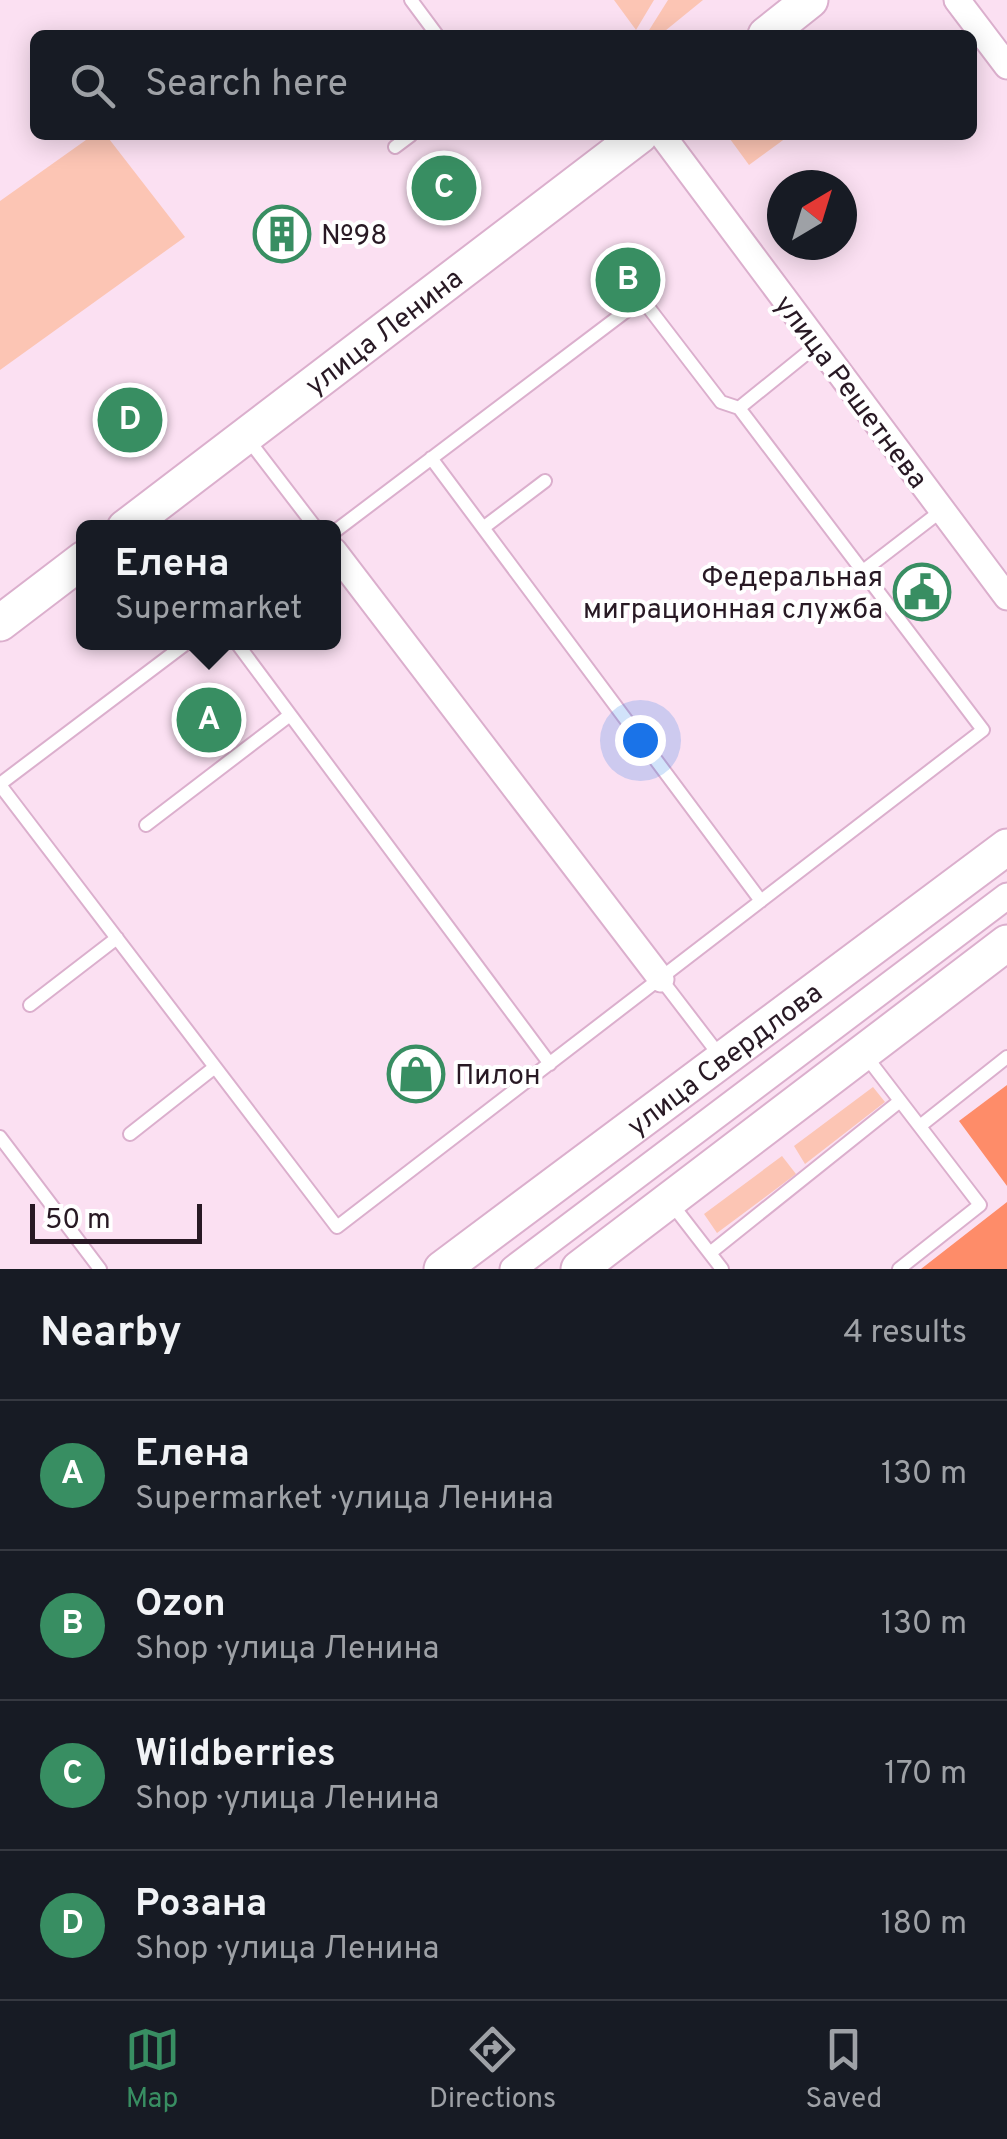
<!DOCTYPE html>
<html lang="en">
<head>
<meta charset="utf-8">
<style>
  :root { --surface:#171b24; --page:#242831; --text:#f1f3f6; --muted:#9ea1a6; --line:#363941; --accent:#388e62 }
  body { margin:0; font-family:Overpass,sans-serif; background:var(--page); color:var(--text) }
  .compass { position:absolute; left:767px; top:170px; width:90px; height:90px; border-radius:50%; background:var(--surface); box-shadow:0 5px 25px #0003; rotate:38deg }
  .scale { position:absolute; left:30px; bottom:25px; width:172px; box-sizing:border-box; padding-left:10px; border:5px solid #281924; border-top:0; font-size:28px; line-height:35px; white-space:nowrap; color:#281924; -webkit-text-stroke:8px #fff; paint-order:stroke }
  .you { position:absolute; left:640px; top:740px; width:35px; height:35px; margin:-25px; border:8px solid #fff; border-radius:50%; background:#1a73e8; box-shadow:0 0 0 15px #1a73e833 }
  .badge { display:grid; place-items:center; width:65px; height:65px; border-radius:50%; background:var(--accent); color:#fff; font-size:32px; font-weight:700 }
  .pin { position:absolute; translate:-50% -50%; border:5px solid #fff; box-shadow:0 2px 10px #0006 }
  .popup { position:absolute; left:76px; top:520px; width:265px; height:130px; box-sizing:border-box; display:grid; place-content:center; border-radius:15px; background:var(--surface); filter:drop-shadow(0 2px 8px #0005); font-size:32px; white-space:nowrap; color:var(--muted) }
  .popup b { font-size:38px; color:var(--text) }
  .popup::after { content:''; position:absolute; left:50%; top:100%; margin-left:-20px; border:20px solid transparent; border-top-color:var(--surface) }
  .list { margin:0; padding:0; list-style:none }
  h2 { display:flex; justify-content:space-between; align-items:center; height:130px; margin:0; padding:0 40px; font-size:42px }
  h2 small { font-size:32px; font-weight:400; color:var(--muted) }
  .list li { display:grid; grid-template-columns:65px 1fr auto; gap:30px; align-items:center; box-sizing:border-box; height:150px; padding:0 40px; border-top:2px solid var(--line) }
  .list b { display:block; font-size:38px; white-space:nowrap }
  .list p { margin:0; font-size:32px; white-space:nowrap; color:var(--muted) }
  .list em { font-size:32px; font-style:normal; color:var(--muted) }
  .icon { flex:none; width:55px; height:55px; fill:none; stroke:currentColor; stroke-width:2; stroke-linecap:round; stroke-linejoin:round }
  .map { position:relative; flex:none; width:1007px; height:1269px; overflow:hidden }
  .search { position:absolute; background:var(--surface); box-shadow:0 5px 25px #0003; left:30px; right:30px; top:30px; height:110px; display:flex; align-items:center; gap:25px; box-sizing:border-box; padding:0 35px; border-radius:15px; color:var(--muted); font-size:38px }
  .sheet { height:730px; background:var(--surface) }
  nav { display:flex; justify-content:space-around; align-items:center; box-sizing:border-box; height:140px; border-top:2px solid var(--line); background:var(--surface); font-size:28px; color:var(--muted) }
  nav a { display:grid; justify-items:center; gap:5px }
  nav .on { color:var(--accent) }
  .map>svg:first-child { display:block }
  .green { fill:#fcc5b4 }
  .forest { fill:#fe8c69 }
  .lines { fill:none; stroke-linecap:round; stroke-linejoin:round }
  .lane-casing { stroke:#dbafcd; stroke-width:16 }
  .street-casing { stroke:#dbafcd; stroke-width:29 }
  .secondary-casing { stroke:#dbafcd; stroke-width:39 }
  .lane { stroke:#fff; stroke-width:12 }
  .street { stroke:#fff; stroke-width:25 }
  .secondary { stroke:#fff; stroke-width:35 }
  .labels { text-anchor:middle; stroke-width:8; stroke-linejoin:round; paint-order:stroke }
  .poi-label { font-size:28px; fill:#281924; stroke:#fff; text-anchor:start }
  .street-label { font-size:28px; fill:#281924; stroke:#fff }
</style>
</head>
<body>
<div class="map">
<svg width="1007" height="1269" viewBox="0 0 1007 1269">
  <rect width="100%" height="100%" fill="#fbe0f2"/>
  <path class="green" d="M614,0h40l-18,30z
    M668,0h35l-43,35h-14z
    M93,135h13l79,102 -185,133v-169z
    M735,135h55l-41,30 -19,-26z
    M873,1087l12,15 -80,62 -11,-18z
    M782,1156l14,18 -79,59 -13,-19z"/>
  <path class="forest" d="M1007,1085v101l-48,-65z
    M1007,1202v67h-86z"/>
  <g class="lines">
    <g class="lane-casing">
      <path id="lane" d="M411,0l26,35
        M395,147l16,-12
        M739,408l78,-63
        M247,438l69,90
        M431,458l330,443
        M483,528l62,-47
        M863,571l78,-60
        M236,642l314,422
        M0,784l188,-142
        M0,785l337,442 646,-497 -244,-322 -18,-6 -79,-103 -308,233
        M146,825l144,-110
        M661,979l59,77
        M30,1005l87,-67
        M865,1055l115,150 -81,64
        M920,1126l87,-69
        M130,1134l85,-67
        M0,1137l100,132
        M671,1203l51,66
        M710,1253l190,-152"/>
    </g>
    <g class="street-casing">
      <path id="street" d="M957,0l50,66
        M662,135l345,462
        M334,551l327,428
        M513,1269l494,-373"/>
    </g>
    <g class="secondary-casing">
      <g id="secondary">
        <path d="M766,35l44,-35"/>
        <path id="s1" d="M125,528l515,-393"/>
        <path d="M0,623l84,-64"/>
        <path id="s2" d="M442,1269l565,-422"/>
        <path d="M579,1269l428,-326"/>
      </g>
    </g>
    <use href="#lane" class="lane"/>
    <use href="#street" class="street"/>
    <use href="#secondary" class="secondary"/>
  </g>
  <defs>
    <g id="building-ring" transform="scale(2.875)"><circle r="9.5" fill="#fff" stroke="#388e62" stroke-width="1.5"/><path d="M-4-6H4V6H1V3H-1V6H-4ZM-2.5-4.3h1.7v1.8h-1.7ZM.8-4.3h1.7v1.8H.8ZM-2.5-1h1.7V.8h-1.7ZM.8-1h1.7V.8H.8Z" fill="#388e62"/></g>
    <g id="civic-ring" transform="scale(2.875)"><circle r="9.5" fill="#fff" stroke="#388e62" stroke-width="1.5"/><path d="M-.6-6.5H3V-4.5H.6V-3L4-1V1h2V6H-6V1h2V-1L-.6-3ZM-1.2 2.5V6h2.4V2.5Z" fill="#388e62"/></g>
    <g id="shop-ring" transform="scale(2.875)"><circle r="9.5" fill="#fff" stroke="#388e62" stroke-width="1.5"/><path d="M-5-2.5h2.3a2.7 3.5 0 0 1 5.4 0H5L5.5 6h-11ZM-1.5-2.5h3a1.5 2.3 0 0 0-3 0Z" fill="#388e62"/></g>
  </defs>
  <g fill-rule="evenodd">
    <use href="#building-ring" x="282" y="234"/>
    <use href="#civic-ring" x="922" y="592"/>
    <use href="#shop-ring" x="416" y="1074"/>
  </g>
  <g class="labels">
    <g class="poi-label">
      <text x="321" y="244">№98</text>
      <text x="883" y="586" text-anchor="end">Федеральная<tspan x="883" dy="32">миграционная служба</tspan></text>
      <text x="455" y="1084">Пилон</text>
    </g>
    <g class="street-label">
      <text dy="10" stroke="none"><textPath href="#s1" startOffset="325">улица Ленина</textPath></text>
      <text transform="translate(852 391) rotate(53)" y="10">улица Решетнева</text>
      <text dy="10" stroke="none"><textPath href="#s2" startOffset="352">улица Свердлова</textPath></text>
    </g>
  </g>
</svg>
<svg class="compass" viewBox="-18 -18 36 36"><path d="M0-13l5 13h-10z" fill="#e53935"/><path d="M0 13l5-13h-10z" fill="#9ea1a6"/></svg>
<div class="scale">50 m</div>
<div class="you"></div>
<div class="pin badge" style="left:209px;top:720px">A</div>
<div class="popup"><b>Елена</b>Supermarket</div>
<div class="pin badge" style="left:628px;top:280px">B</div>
<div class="pin badge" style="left:444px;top:188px">C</div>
<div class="pin badge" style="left:130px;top:420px">D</div>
<div class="search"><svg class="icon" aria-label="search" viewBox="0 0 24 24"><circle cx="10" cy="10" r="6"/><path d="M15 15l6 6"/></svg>Search here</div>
</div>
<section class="sheet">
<h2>Nearby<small>4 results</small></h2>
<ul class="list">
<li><span class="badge">A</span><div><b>Елена</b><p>Supermarket · улица Ленина</p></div><em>130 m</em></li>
<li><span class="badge">B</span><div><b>Ozon</b><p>Shop · улица Ленина</p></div><em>130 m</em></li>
<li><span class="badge">C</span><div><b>Wildberries</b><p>Shop · улица Ленина</p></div><em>170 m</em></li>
<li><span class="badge">D</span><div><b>Розана</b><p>Shop · улица Ленина</p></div><em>180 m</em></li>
</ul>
</section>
<nav>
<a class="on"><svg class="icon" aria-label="map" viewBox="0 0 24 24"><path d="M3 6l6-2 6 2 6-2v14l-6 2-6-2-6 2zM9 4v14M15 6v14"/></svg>Map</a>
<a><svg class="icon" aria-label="directions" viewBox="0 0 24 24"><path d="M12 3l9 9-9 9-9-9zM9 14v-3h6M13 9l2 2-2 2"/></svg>Directions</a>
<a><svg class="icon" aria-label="saved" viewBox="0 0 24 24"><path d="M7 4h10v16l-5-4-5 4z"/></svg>Saved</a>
</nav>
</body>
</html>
